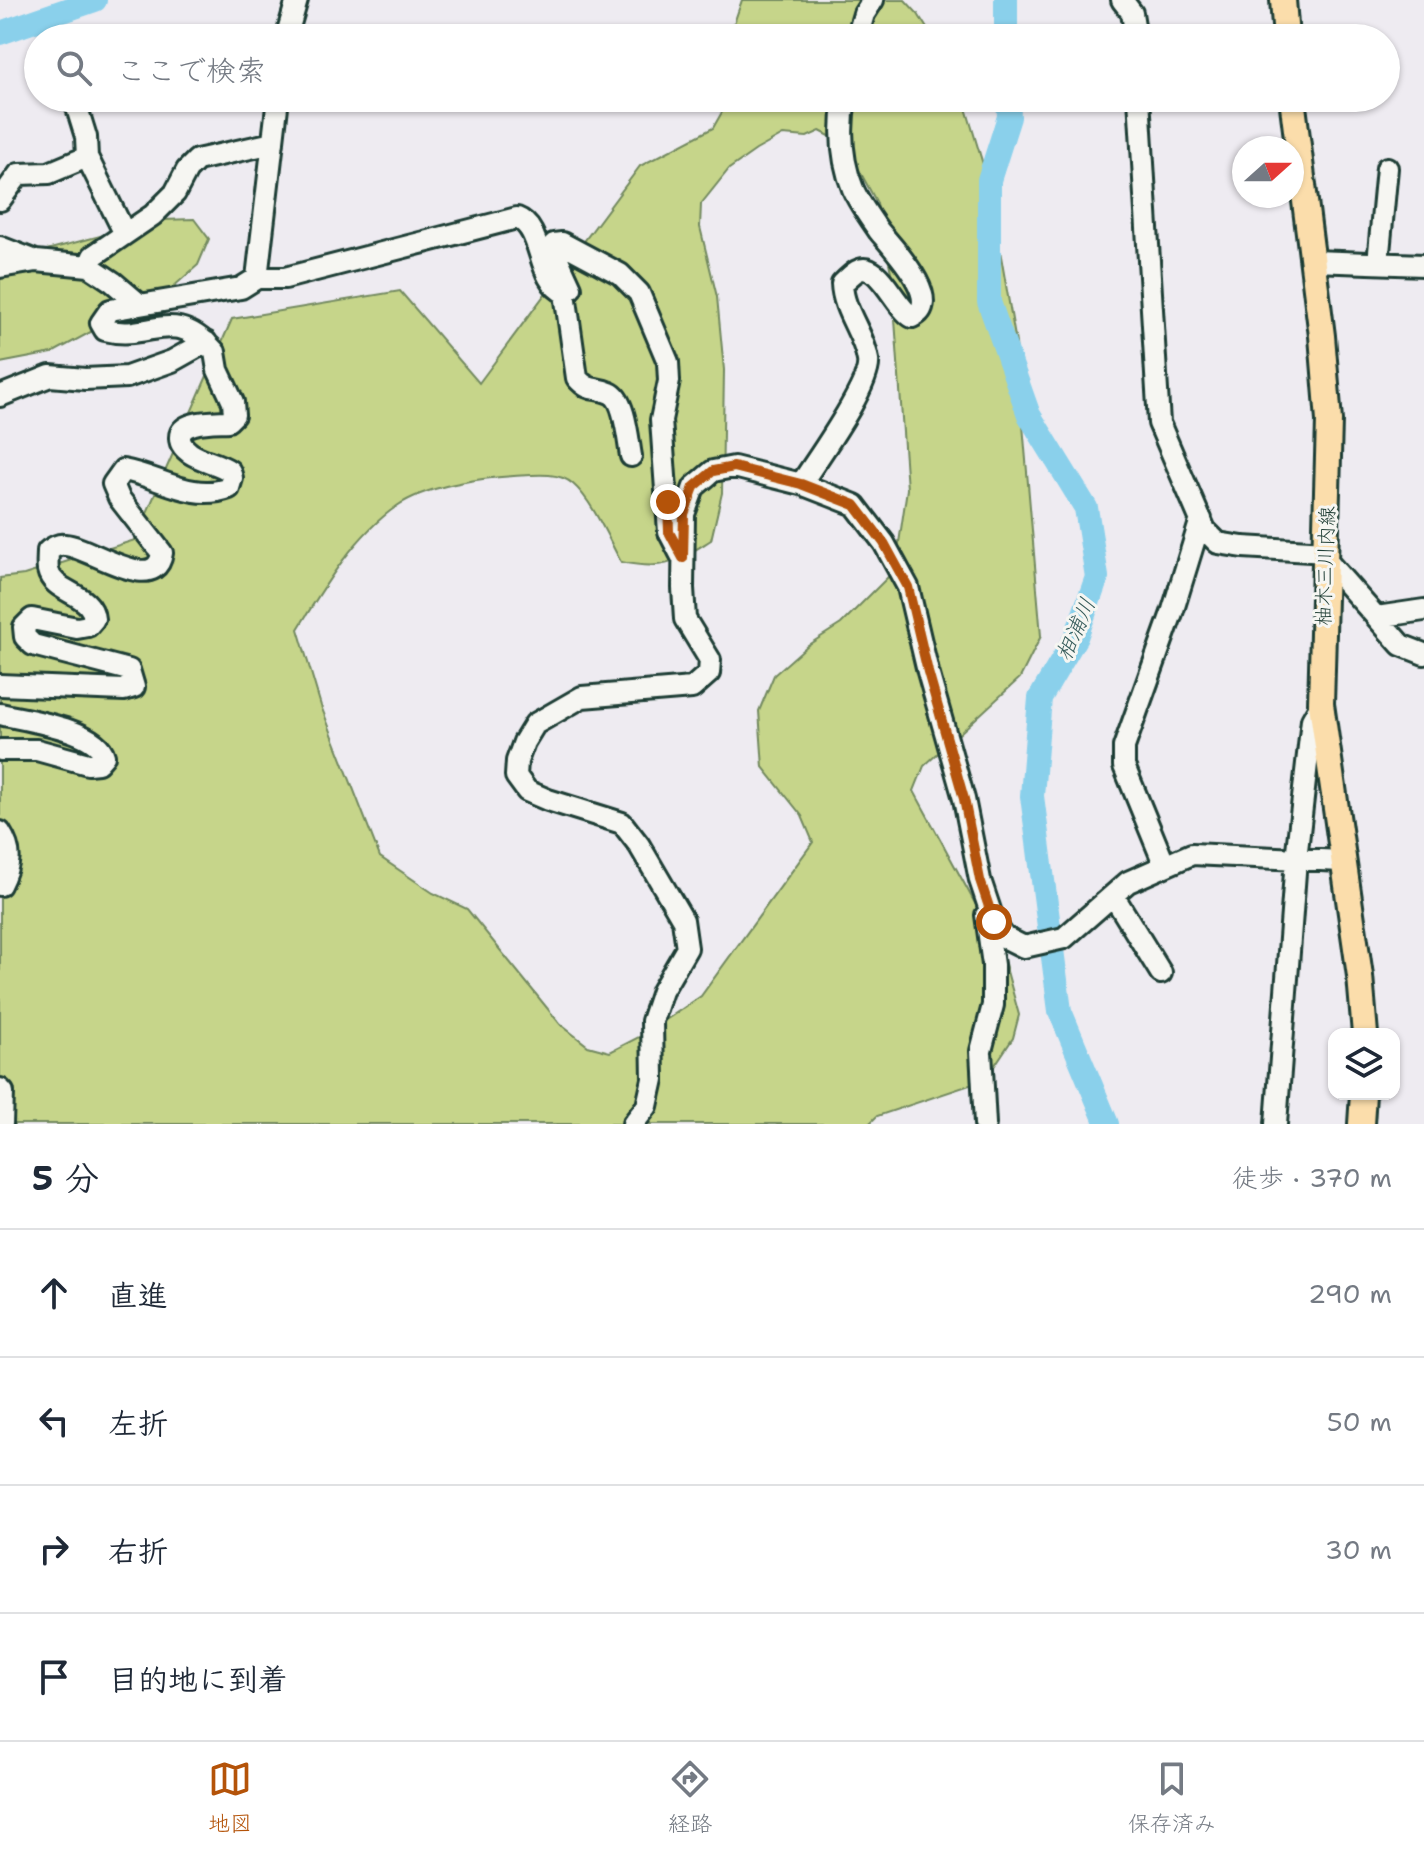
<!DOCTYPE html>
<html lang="ja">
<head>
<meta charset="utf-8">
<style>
  :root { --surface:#fff; --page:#f2f2f3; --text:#1f2937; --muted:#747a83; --line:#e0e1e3; --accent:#b45309 }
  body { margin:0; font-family:"Shantell Sans","Klee One",sans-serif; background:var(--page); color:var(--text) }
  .controls { position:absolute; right:24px; bottom:24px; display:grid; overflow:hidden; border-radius:16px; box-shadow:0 2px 6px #0004 }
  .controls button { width:72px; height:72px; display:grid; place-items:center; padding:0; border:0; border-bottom:2px solid var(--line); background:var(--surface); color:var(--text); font:40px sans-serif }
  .compass { position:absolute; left:1232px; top:136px; width:72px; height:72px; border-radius:50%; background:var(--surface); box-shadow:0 2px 6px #0004; rotate:69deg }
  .stop { position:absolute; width:24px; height:24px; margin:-18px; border:6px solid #b45309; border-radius:50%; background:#fff }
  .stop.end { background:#b45309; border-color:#fff; box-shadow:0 2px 8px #0008 }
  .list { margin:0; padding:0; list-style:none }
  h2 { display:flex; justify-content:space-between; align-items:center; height:104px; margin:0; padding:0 32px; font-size:34px }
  h2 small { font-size:26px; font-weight:400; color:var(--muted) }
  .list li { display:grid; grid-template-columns:52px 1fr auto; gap:24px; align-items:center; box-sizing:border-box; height:128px; padding:0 32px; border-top:2px solid var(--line) }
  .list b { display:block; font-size:30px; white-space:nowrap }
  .list em { font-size:26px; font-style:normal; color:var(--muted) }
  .icon { flex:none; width:44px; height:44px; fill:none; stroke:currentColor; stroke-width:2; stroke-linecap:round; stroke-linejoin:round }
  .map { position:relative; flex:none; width:1424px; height:1124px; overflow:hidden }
  .search { position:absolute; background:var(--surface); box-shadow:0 2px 6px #0004; left:24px; right:24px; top:24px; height:88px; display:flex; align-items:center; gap:20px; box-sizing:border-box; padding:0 28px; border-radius:44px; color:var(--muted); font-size:30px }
  .sheet { height:616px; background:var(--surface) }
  nav { display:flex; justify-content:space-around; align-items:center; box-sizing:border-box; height:112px; border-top:2px solid var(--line); background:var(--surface); font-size:22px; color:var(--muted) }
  nav a { display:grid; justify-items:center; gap:4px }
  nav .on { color:var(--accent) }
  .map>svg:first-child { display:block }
  .green { fill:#c6d58a; stroke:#72895f; stroke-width:2; fill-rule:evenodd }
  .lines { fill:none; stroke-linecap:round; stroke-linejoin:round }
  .river { stroke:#8ad0eb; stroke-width:24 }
  .minor-casing { stroke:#1f3d34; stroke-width:26 }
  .major-casing { stroke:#1f3d34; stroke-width:30 }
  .minor { stroke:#f6f6f2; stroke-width:20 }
  .major { stroke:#fbddab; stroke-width:24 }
  .route { stroke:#b45309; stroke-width:10 }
  .labels { text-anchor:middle; stroke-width:6; stroke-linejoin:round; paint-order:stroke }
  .street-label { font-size:20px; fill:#1f3d34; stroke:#f6f6f2 }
  .water-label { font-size:22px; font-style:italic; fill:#345a59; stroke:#f6f6f2 }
</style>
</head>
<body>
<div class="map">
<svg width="1424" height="1124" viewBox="0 0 1424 1124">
  <rect width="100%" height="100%" fill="#eeebf1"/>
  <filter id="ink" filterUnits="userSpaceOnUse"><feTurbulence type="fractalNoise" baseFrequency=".0125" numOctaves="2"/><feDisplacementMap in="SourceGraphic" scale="16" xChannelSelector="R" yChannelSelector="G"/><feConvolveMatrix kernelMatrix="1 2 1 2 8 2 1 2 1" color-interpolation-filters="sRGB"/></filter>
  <g filter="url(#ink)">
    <path class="green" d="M742,0h163l13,14 15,24h-204z
      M730,98h233l25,83 28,162 25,293 -21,42 -96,88 -10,25 88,162 17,62 -6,23 -28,42 -108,36 -8,8h-869v-546l24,-3 111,-35 97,-221 168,-28 79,92 161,-217 73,-38zM820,131l25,13 32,59 15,74 15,212 -12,81 -54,54 -33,21 -34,30 -15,36 4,56 39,49 11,26 -112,154 -56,38 -35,18 -22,-6 -28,-22 -93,-115 -34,-16 -53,-36 -59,-151 -23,-77c27,-44 56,-93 99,-123 29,-20 82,-28 117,-30 18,-1 45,-5 59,8 19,16 36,56 48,78 44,9 53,1 90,-22l11,-47 2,-123 -7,-73 -17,-70 1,-23 28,-35 27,-19 27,-15 24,2z
      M194,219l15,20 -11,26 -26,23 -120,65 -52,10v-101l162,-42z"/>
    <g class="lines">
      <path class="river" d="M1006,0v38
        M0,33l95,-33
        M1008,98l1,19 -20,63v122l40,113 57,93 11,69 -21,60 -36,61 -8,98 28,215 47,113"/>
      <g class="minor-casing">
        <path id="minor" d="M1122,0l10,13 4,25
          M286,38l11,-38
          M857,38l7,-24 9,-14
          M74,98l12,39 1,20 38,77
          M1139,98l20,325 46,107 13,13 25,4 83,5
          M0,200l19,-26 30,-1 38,-16
          M0,247l36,14 53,5
          M1313,261l111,4
          M1378,263l9,-95
          M0,267l36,-6
          M257,278h28l232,-60c27,10 19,63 48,75l6,-5 -16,-35 -1,-9 8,-1 58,31 19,19 29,69 1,19 -8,39 8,112 13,25
          M565,293l12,85c13,15 18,8 33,15 15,6 18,47 21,63
          M139,304l-26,-22 -24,-16 4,-10 60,-41 22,-22 12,-23 10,-10 76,-17
          M0,396l50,-20 35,3 42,-2 45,-16 34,-19
          M801,484c15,-24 71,-100 67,-124 -4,-27 -25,-48 -26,-76 4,-4 10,-10 15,-13 21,-12 37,35 55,46 34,-15 -21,-71 -33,-86 -9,-13 -20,-28 -26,-42 -12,-29 -13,-61 -8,-91
          M1325,559l76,86 23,9
          M1377,617l47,-7
          M0,685l124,5 10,-3 -5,-17 -96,-25 -8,-8 -1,-10 8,-8 45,9 11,-2 6,-7c-2,-27 -41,-25 -46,-49 -1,-5 0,-14 0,-19 6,-4 10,-7 17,-6 24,1 91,52 97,8l-43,-55 -6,-14 10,-14c36,6 69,32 106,18l3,-10 -2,-7c-12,-8 -28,-10 -40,-18 -5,-4 -10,-8 -10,-15 -1,-18 35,-16 48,-17l6,-6 -1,-13 -15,-32 -3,-18c-43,-48 -64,-10 -110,-22l-4,-7 9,-13 131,-22 16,-10 21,-180
          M0,714c25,6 97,15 104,42l-6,7 -10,1 -51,-14h-37
          M0,832c13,20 10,33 0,53
          M1165,866l-41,-100v-19l49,-137 28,-91
          M1113,895l48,78
          M0,1089l3,3 -1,32
          M633,1124l14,-18 6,-27 -1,-58 10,-30 25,-43 -4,-28 -44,-75 -17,-22 -74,-23 -21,-9 -11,-15 1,-15 7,-19 11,-18 47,-27 110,-9 17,-15 1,-13 -25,-41 -2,-31 1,-74 10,-27 19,-16 21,-4 67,17 54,21 29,38 24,44 20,85 36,127 16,81 14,42 10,15 20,10 40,-9 64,-56 64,-28 150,7
          M985,1124l-4,-73 12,-46v-40l-7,-50
          M1276,1124l20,-265 16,-139 9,-16"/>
      </g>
      <g class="major-casing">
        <path id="major" d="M1283,0l3,38
          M1292,98l30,238 7,85 -8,283 39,272 5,58
          M1361,1124l2,-30"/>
      </g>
      <use href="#minor" class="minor"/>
      <use href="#major" class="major"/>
    </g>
  </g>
  <g class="lines" filter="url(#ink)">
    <path class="route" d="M668,502l1,30 14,26 1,-44 10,-27 19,-16 21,-4 67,17 54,21 29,38 24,44 20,85 36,127 16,81 14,42"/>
  </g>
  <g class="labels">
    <g class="street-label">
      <text transform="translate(1325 566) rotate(-88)" y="7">柚木三川内線</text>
    </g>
    <g class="water-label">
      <text transform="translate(1075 629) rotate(-66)" y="8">相浦川</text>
    </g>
  </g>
</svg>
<div class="controls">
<button><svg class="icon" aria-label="layers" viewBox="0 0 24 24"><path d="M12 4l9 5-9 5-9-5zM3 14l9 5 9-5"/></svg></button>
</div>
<svg class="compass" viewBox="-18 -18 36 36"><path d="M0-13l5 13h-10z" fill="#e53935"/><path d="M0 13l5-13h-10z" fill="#747a83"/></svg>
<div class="stop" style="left:994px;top:922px"></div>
<div class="stop end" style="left:668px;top:502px"></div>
<div class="search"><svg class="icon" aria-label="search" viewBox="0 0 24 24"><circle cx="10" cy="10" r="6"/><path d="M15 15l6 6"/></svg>ここで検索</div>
</div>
<section class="sheet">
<h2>5 分<small>徒歩 · 370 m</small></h2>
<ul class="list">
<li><svg class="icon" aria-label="ahead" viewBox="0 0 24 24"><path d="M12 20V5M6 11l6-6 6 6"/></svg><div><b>直進</b></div><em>290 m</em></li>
<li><svg class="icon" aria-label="left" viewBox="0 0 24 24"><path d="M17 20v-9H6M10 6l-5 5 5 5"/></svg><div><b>左折</b></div><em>50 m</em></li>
<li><svg class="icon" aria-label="right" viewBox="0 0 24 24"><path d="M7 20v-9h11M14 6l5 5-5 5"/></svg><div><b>右折</b></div><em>30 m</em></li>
<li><svg class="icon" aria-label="arrive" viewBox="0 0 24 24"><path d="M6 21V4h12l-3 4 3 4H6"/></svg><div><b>目的地に到着</b></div></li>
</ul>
</section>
<nav>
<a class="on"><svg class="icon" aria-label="map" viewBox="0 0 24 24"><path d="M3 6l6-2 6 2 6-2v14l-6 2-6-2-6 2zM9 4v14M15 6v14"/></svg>地図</a>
<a><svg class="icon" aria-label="directions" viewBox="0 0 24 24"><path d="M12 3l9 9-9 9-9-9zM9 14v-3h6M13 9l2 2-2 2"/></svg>経路</a>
<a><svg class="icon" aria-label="saved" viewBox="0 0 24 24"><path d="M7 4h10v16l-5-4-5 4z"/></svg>保存済み</a>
</nav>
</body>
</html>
